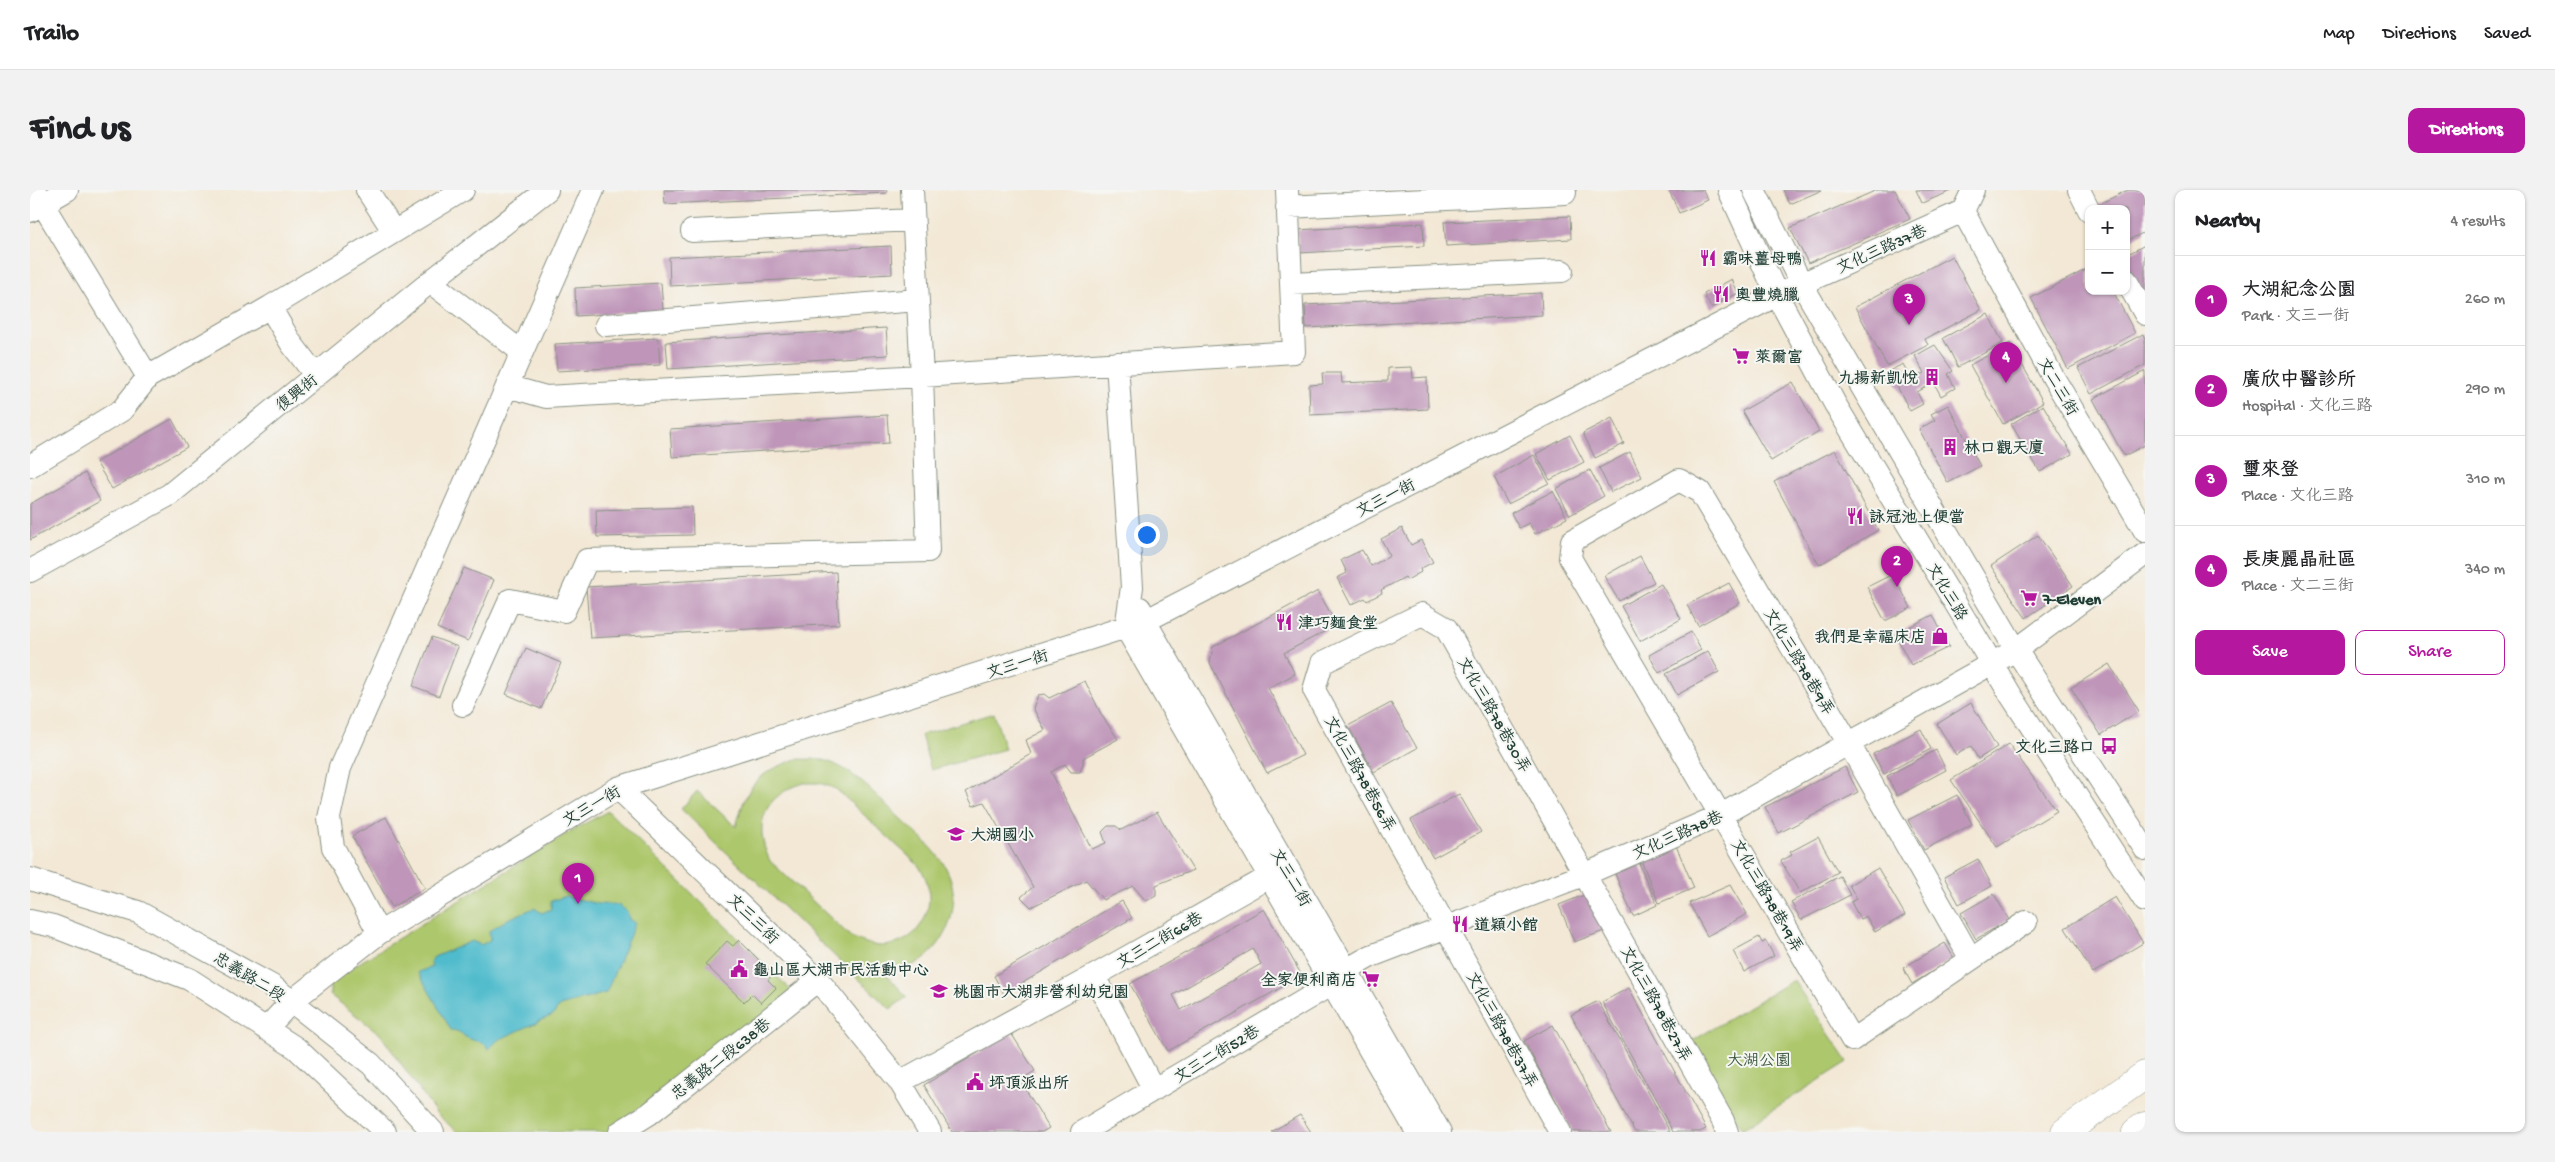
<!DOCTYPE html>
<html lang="en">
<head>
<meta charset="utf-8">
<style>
  :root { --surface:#fff; --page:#f2f2f2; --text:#202124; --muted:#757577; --line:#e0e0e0; --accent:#b5179e }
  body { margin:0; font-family:"Gochi Hand","LXGW WenKai TC",sans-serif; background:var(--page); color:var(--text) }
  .controls { position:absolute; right:15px; top:15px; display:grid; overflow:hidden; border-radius:10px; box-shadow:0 1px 4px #0004 }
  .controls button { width:45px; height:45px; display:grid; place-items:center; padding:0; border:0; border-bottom:1px solid var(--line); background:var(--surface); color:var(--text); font:25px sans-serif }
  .you { position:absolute; left:1116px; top:344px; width:18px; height:18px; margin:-12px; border:4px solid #fff; border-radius:50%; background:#1a73e8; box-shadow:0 0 0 8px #1a73e833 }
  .badge { display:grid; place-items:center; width:32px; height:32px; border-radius:50%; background:var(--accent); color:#fff; font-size:16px; font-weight:700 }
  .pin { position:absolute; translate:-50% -41px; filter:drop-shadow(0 1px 2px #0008) }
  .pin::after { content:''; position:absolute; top:26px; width:18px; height:15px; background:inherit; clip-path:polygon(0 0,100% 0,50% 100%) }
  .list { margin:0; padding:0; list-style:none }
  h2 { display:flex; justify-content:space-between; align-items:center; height:65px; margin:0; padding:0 20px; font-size:21px }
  h2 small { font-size:16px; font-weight:400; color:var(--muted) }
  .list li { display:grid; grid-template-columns:32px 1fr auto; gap:15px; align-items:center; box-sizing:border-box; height:90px; padding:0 20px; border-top:1px solid var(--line) }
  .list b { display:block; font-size:19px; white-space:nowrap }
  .list p { margin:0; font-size:16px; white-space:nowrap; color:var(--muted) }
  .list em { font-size:16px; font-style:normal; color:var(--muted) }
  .actions { display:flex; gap:10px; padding:15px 20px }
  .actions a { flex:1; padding:11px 0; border:1px solid var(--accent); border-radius:10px; text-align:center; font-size:18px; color:var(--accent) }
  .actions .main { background:var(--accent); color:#fff }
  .map { position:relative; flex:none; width:2115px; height:942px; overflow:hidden; border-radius:10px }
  header { display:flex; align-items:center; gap:30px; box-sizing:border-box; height:70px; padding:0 25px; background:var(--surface); border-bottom:1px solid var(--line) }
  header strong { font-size:24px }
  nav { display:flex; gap:28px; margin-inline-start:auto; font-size:18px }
  .intro { display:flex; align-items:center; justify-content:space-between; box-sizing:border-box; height:120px; padding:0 30px }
  h1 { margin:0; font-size:35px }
  .button { padding:12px 22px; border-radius:10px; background:var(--accent); color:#fff; font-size:18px; font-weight:700 }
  main { display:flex; gap:30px; padding:0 30px }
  aside { flex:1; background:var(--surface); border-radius:10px; box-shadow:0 1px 4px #0004 }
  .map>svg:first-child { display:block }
  .green { fill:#adc76c; stroke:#668250; fill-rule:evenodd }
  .water { fill:#50bbcc; stroke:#387c80 }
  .building { fill:#bf96b9; fill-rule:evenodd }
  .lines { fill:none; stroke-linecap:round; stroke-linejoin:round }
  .minor-casing { stroke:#899284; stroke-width:24 }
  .major-casing { stroke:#899284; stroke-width:29 }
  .minor { stroke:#fff; stroke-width:22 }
  .major { stroke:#fff; stroke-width:28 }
  .labels { text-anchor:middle; stroke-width:4; stroke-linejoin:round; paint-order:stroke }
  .street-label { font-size:16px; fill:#1f3d34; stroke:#f6f6f2 }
  .poi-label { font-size:16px; font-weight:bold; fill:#1f3d34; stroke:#f6f6f2; text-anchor:start }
  .park-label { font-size:16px; fill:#3b593f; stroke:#f6f6f2 }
</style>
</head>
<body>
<header>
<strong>Trailo</strong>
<nav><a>Map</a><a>Directions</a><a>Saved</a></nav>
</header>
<div class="intro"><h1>Find us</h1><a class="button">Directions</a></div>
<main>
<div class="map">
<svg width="2115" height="942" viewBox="0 0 2115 942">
  <rect width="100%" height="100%" fill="#f6f6f2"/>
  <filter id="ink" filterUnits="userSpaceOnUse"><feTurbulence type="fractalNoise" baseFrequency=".02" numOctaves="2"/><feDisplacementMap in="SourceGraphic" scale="10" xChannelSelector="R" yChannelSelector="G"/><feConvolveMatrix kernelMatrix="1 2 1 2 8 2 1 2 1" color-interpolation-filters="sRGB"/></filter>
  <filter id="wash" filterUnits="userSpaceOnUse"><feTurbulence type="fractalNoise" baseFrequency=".0096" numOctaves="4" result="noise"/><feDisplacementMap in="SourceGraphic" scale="20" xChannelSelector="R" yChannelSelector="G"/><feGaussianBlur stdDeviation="1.12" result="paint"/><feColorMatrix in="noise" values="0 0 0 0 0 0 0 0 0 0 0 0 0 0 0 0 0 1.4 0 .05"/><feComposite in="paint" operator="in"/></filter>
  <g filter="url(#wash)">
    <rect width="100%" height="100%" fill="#f3e8d5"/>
    <path class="green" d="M964,523l11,36 -74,21 -10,-35z
      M767,569c9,1 19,-1 27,1 30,9 52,36 75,57 16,16 38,32 48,53 17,35 -1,81 -36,96 -8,3 -17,5 -25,8l21,23 -17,12 -209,-200 16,-18 39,36c11,-42 19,-53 61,-68zM774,593h16l16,6 81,75c26,31 8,82 -37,82 -11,-1 -19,-5 -29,-9l-81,-76c-18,-37 -6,-66 34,-78z
      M578,621l188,184 -181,137h-158l-21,-19 -56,-79 -50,-39v-14l241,-150z
      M1763,790l55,82 -106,67 -53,-86z"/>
    <path class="water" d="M536,706l32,8 20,1 9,6 2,8 6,4 -29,70 -46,13 -7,9 -55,25 -9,9c-9,-10 -9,-6 -19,-10 -9,-3 -7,-8 -19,-9l-33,-58 14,-5 -2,-6 4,-4 38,-16 9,4 9,-5 -1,-9 19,-12 26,-11 8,5 9,-4v-8z"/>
    <g id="blocks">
      <path class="building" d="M634,0h223v3l-222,11z
        M1639,0h34l5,10 -29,13z
        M1753,0h39l-32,14z
        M1847,0h18l15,29 -102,44 -18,-35z
        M1886,0h38l-32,13z
        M2098,0h17v42l-19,9v-32h-30l-1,-3z
        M1540,26l1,23 -125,7 -2,-24z
        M1393,33l1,23 -125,7 -2,-23z
        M2115,55v57l-19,-38v-9z
        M861,56l1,28 -222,12 -1,-29z
        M1922,66l29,54 -56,29 3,6 -41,21 -32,-59z
        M2059,78v23h24l22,42 -67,36 -37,-71z
        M1702,89l6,14 -27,15 -7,-14z
        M631,93l2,27 -87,6 -1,-28z
        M1511,103l1,22 -236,13 -1,-23z
        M1958,124l15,29 -45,24 -15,-29z
        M856,138l2,27 -220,14 -2,-27z
        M2113,144l2,5v26l-54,29 -13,-26z
        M628,148l2,27 -103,6 -2,-27z
        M1980,153l33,59 -40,22 -33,-59z
        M1905,155l18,26 -5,3 7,14 -14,8 -7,-13 -17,9 6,12 -13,7 -21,-40 14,-7 8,15 13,-6 -9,-17z
        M1382,177l1,11 14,-1 1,32 -118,6 -1,-30 14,-1 -1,-11h19l1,10 46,-2v-13z
        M2115,181v74l-21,11 -31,-57z
        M1763,192l26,50 -48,29 -29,-50z
        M1918,215l32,61 -32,17 -29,-54 16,-9 -4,-6z
        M2013,215l29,49 -32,18 -29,-48z
        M857,225l2,28 -217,14 -2,-28z
        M1582,228l12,26 -29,14 -12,-25z
        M142,229l15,28 -75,42 -16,-27z
        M1540,245l14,27 -34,18 -14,-26z
        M1805,260l43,80 -59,35 -45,-83z
        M1600,262l12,25 -31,15 -12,-24z
        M1504,265l15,28 -41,21 -14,-27z
        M1560,280l14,26 -34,19 -14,-26z
        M55,283l15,28 -70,39v-36z
        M1523,301l14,27 -32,16 -6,-11 -10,5 -8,-15z
        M662,317l1,28 -96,2 -1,-27z
        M1372,338l9,17 10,-5 12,22 -13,7 1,3 -14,8 -2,-3 -24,13 1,3 -15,8 -2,-3 -14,7 -14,-27 10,-5 -6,-13 21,-10 9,16 19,-10 -9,-17z
        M2008,345l35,51 -47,32 -35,-52z
        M1610,366l14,26 -35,19 -15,-25z
        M434,378l30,12 -26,61 -31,-13z
        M806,382l3,52 -249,14 -4,-51z
        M1863,384l18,34 -26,13 -18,-34z
        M1699,393l11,20 -42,23 -11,-21z
        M1631,394l20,35 -41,22 -19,-35z
        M1288,401l19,34 -53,28 11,21 -27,14 35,67 -36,18 -57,-110 3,-16z
        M1903,425l16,32 -38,18 -16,-31z
        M1661,442l10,18 -42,23 -10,-18z
        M402,447l26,10 -19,49 -26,-10z
        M496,458l35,15 -20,46 -35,-15z
        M1678,461l11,21 -42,23 -11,-21z
        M2079,474l30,47 -38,24 -30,-47z
        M1055,491l17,35 16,23 -35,19v6l-3,8h-9l-6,-8 -14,8 41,77 14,-6 -4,-11 6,-6h8l5,4 36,-18 36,58 -37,15v11l-10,5 -13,-15 -30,14 -17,-20 -55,27 -10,-10 12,-10 -49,-85 -11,4 -7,-14 65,-38 -5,-14 19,-10 -12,-22 5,-13 6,-1 5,4z
        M1361,513l26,45 -43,24 -26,-46z
        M1941,513l26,44 -19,12 -7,-13 -15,9 -19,-31z
        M1891,539l10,20 -47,25 -11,-20z
        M1979,554l48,67 -60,36 -46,-67z
        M1906,560l10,20 -49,26 -10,-20z
        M1815,577l13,25 -79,41 -14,-26z
        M1429,604l22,38 -48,26 -22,-38z
        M1927,605l15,29 -48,26 -16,-30z
        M356,627l39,71 -33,19 -40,-71z
        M1788,647l20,35 -38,21 -19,-32 11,-6 -2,-3z
        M1644,651l20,47 -35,15 -20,-47z
        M1606,666l21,49 -24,11 -21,-49z
        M1948,669l14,27 -33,18 -15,-27z
        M1848,678l27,47 -30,17 -9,-16 -6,3 -9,-17 6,-3 -8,-14z
        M1810,686l10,19 -49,25 -10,-18z
        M1700,695l17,29 -40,22 -18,-33z
        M1559,703l15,38 -30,11 -15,-37z
        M1964,704l15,26 -33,19 -15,-26z
        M2085,707l28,46 -50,30 -28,-45z
        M1092,711l10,17 -128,76 -10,-18z
        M1234,719l38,67 -134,75 -38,-67zM1223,759l8,15 -80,46 -8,-15z
        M1729,747l3,6 4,-2 8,15 -30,16 -11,-21z
        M709,750l34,34 -5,6 8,8 -15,15 -9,-9 -8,8 -39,-38 22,-23 6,5z
        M1915,753l9,15 -42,26 -9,-16z
        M1599,798l77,141 -6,3h-27l-71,-130z
        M1568,811l13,23 59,108h-35l-19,-34 -45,-83z
        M1523,835l13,24 45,83h-38l-49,-91z
        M981,843l24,38 -15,9 29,48 -7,4h-90l-28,-47z
        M1270,925l11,17h-40z"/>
    </g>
  </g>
  <g filter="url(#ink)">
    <use href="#blocks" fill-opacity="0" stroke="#899284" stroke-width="1"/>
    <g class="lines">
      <g class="minor-casing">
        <path id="minor" d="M4,0l114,187
          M337,0l27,42
          M882,0l10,186 372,-24 -7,-162
          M1699,0l48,105 58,109 177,293 133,204
          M1724,0l47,93 215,367 129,199
          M2049,0l10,20
          M1257,17l278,-14
          M0,21l37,-21
          M1933,21l90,166 92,154
          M662,41l221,-11
          M2096,90l19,34
          M400,92l92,70
          M1261,94l271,-13
          M240,117l21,36 25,33
          M576,135l311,-25
          M1087,173l15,224 -6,41 291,504
          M0,276l92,-56 26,-33 122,-70 193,-117
          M0,381l139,-76 261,-213 117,-92
          M1110,418l5,13 295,511
          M433,515l47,-105 54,11 23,-51 341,-9 -6,-175 -376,21 -39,-11
          M588,598l200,192 82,102 30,50
          M0,689l108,33 134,74 99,78 62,68
          M0,731l23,5 136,53 107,69 89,84
          M349,743l-46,-86 -4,-29 11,-50 253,-578
          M1941,769l-122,-215 -149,-252 -21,-12 -107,61 -2,17 282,482 174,-118
          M1064,786l60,114
          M236,839l26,-28 87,-68 239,-145 527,-167 632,-326 186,-84 10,-21
          M870,892l194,-106 189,-107
          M590,942l29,-18 169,-134
          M1052,942l250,-148 14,-14 25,-14 215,-82 135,-59 295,-165 129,-96
          M1530,942l-246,-442 8,-27 100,-49 24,14 277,493 4,11"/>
      </g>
      <g class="major-casing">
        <path id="major" d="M2035,942l80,-57
          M2106,942l9,-6"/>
      </g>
      <use href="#minor" class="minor"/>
      <use href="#major" class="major"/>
    </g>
  </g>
  <defs>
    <g id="restaurant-bare" transform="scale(1.35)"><path d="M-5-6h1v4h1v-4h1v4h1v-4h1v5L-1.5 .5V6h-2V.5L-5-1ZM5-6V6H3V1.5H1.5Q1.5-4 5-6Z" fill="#b5179e" stroke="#f6f6f2" stroke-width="2.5" paint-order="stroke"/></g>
    <g id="supermarket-bare" transform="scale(1.35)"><path d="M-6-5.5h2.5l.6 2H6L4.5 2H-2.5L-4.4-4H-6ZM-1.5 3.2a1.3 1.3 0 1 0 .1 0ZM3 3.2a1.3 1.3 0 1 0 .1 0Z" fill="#b5179e" stroke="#f6f6f2" stroke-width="2.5" paint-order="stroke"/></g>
    <g id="building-bare" transform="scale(1.35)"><path d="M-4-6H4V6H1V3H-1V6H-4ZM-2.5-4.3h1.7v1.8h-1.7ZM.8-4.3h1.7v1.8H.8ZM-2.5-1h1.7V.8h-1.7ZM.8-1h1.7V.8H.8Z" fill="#b5179e" stroke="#f6f6f2" stroke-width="2.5" paint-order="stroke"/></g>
    <g id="shop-bare" transform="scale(1.35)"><path d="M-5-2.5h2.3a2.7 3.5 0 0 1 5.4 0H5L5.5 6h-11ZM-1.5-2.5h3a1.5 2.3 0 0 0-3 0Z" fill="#b5179e" stroke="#f6f6f2" stroke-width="2.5" paint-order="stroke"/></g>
    <g id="bus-bare" transform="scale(1.35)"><path d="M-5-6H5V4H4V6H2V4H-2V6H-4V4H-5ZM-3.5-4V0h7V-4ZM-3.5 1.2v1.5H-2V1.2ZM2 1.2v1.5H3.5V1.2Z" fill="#b5179e" stroke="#f6f6f2" stroke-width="2.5" paint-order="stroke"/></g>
    <g id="school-bare" transform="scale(1.35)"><path d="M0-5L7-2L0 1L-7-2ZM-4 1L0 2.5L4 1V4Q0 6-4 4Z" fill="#b5179e" stroke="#f6f6f2" stroke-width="2.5" paint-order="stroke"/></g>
    <g id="civic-bare" transform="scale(1.35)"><path d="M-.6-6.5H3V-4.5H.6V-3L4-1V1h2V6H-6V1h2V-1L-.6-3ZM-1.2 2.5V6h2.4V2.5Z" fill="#b5179e" stroke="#f6f6f2" stroke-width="2.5" paint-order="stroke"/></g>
  </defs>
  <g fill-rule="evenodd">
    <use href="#restaurant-bare" x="1678" y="68"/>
    <use href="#restaurant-bare" x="1691" y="104"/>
    <use href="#supermarket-bare" x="1711" y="166"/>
    <use href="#building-bare" x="1902" y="187"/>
    <use href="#building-bare" x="1920" y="257"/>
    <use href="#restaurant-bare" x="1825" y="326"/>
    <use href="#supermarket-bare" x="1999" y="408"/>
    <use href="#restaurant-bare" x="1254" y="432"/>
    <use href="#shop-bare" x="1910" y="446"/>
    <use href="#bus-bare" x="2079" y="556"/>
    <use href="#school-bare" x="926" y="644"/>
    <use href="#restaurant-bare" x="1430" y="734"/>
    <use href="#civic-bare" x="709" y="779"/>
    <use href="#supermarket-bare" x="1341" y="789"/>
    <use href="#school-bare" x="909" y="801"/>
    <use href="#civic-bare" x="945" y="892"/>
  </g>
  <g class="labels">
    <g class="street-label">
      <text transform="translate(1851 58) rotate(-24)" y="6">文化三路37巷</text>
      <text transform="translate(2029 196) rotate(60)" y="6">文二三街</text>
      <text transform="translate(266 202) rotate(-39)" y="6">復興街</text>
      <text transform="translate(1355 307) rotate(-27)" y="6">文三一街</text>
      <text transform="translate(1918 401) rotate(59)" y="6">文化三路</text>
      <text transform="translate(1770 471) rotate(59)" y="6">文化三路78巷9弄</text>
      <text transform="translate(987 473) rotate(-17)" y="6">文三一街</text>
      <text transform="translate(1465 524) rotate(60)" y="6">文化三路78巷30弄</text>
      <text transform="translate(1331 583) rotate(61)" y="6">文化三路78巷56弄</text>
      <text transform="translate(561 615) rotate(-30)" y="6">文三一街</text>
      <text transform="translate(1647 644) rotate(-24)" y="6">文化三路78巷</text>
      <text transform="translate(1262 687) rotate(60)" y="6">文三二街</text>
      <text transform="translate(1738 705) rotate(60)" y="6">文化三路78巷19弄</text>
      <text transform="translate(724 728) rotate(44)" y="6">文三三街</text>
      <text transform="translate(1129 749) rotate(-30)" y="6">文三二街66巷</text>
      <text transform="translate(220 786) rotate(31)" y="6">忠義路二段</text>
      <text transform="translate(1627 813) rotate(61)" y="6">文化三路78巷27弄</text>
      <text transform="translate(1473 839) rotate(61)" y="6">文化三路78巷37弄</text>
      <text transform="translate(1186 863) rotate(-31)" y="6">文三二街52巷</text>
      <text transform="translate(690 868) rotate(-38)" y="6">忠義路二段638巷</text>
    </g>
    <g class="poi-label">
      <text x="1692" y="74">霸味薑母鴨</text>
      <text x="1705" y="110">奧豐燒臘</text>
      <text x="1725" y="172">萊爾富</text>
      <text x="1888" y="193" text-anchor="end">九揚新凱悅</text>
      <text x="1934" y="263">林口觀天廈</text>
      <text x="1839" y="332">詠冠池上便當</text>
      <text x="2013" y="414">7-Eleven</text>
      <text x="1268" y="438">津巧麵食堂</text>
      <text x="1896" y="452" text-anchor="end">我們是幸福床店</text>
      <text x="2065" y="562" text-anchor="end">文化三路口</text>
      <text x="940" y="650">大湖國小</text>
      <text x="1444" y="740">道穎小館</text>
      <text x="723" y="785">龜山區大湖市民活動中心</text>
      <text x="1327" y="795" text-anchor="end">全家便利商店</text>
      <text x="923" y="807">桃園市大湖非營利幼兒園</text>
      <text x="959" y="898">坪頂派出所</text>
    </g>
    <g class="park-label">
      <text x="1729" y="875">大湖公園</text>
    </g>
  </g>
</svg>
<div class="controls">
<button>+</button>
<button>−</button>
</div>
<div class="you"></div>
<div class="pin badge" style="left:548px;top:714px">1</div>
<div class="pin badge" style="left:1867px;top:397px">2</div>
<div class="pin badge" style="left:1879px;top:135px">3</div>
<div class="pin badge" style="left:1976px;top:193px">4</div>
</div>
<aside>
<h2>Nearby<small>4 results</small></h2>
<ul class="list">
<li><span class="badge">1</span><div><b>大湖紀念公園</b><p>Park · 文三一街</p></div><em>260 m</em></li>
<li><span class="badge">2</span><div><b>廣欣中醫診所</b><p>Hospital · 文化三路</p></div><em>290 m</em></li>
<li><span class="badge">3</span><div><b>璽來登</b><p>Place · 文化三路</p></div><em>310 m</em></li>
<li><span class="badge">4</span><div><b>長庚麗晶社區</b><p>Place · 文二三街</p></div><em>340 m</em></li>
</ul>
<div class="actions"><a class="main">Save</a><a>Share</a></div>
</aside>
</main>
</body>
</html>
